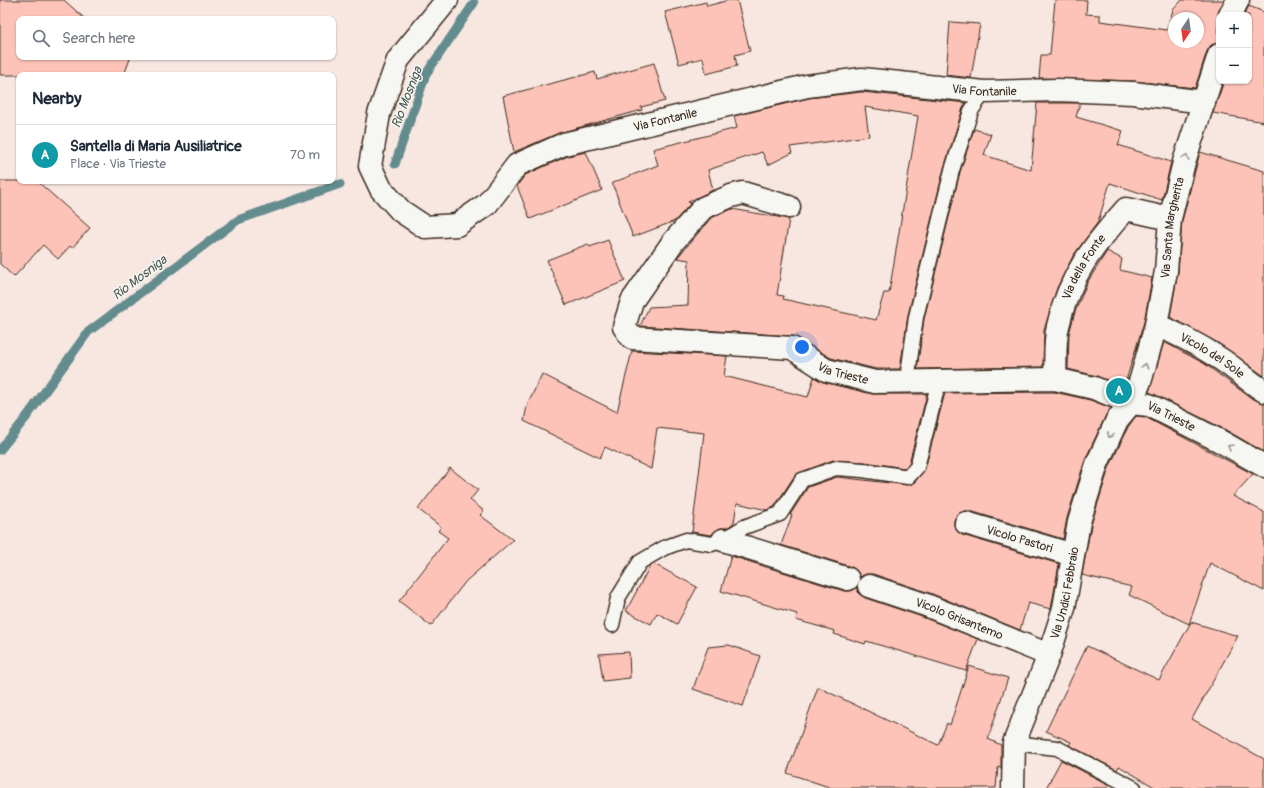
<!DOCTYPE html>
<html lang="en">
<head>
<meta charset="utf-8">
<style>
  :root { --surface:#fff; --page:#f6f6f7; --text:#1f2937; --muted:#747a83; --line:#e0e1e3; --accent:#7c3aed }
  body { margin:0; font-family:Pangolin,sans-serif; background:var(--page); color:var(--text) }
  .controls { position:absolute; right:12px; top:12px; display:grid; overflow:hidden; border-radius:8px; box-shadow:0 1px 3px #0004 }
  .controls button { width:36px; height:36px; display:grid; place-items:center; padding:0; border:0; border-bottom:1px solid var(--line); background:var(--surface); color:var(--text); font:20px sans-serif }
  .compass { position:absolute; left:1168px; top:12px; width:36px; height:36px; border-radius:50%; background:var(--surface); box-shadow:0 1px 3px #0004; rotate:193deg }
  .you { position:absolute; left:802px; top:347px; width:14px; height:14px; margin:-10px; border:3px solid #fff; border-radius:50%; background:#1a73e8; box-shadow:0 0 0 6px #1a73e833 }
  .badge { display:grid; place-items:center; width:26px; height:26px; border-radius:50%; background:var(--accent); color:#fff; font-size:13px; font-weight:700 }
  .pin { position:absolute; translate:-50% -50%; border:2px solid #fff; box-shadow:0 1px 4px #0006 }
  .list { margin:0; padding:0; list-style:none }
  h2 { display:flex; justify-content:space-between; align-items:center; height:52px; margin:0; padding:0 16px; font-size:17px }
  h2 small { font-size:13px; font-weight:400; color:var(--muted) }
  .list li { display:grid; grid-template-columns:26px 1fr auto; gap:12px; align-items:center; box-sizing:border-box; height:60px; padding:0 16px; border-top:1px solid var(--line) }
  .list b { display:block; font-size:15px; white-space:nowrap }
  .list p { margin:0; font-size:13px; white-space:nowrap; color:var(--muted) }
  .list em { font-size:13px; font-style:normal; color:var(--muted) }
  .icon { flex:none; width:22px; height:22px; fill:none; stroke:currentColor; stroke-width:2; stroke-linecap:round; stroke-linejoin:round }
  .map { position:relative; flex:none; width:1264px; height:788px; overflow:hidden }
  .search { position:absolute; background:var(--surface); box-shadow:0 1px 3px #0004; left:16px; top:16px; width:320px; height:44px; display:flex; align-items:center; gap:10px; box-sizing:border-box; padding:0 14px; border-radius:8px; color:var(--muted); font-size:15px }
  .panel { position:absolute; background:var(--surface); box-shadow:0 1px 3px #0004; left:16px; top:72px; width:320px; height:112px; border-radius:8px }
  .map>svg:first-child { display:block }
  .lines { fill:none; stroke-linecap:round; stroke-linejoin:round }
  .stream { stroke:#638c8e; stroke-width:9 }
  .building { fill:#fec3b8; stroke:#3b2a1e; fill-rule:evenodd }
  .service-casing { stroke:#3b2a1e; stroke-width:17 }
  .minor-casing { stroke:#3b2a1e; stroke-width:25 }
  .service { stroke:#f6f6f2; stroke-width:14 }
  .minor { stroke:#f6f6f2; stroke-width:22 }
  .oneway { stroke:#989088 }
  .labels { text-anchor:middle; stroke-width:3; stroke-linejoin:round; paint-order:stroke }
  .street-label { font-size:12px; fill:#3b2a1e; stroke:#f6f6f2 }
  .water-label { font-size:13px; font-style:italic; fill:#4f5b56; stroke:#f6f6f2 }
</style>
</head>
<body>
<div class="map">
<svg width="1264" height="788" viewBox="0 0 1264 788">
  <rect width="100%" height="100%" fill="#f8e7e1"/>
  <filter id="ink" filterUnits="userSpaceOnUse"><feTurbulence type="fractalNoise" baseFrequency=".025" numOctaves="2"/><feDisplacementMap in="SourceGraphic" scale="8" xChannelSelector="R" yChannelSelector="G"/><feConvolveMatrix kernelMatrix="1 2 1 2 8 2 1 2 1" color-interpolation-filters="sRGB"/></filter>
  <g filter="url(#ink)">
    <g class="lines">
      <path class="stream" d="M395,164l31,-90 48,-71
        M0,450l25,-31 63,-87 150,-112 102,-36"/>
    </g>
    <path class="building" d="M0,0h64l21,19h-66v38h109l2,2 -6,16h-124z
      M729,0h8l13,51 -15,4 2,11 -31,8 -3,-16 -24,6 -14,-52 41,-10 1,4z
      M1055,0h32l-1,14 14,1v6l67,9 6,-20 9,-10h42l-6,15 1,28 -8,2 -4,6 -12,37 -61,-7 -95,-3 2,-23h9zM1174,18h24v24h-24z
      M1249,6l15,6v110l-51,-9 11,-32h25v-66h-5z
      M950,22l30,2 -9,54 -25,-3z
      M654,63l11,38 -24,6 1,3 -83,23 -45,19 -11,-56 92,-24 2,7z
      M862,92l104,11 -3,5 -19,60 -36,147 -8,54h-24l-45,-11 -38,-22 -153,-10 9,-19 39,-2 1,-45 -12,-2 34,-40 21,-9 57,10 -12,76 7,1 -1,3 93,21 8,-27h5l29,-177 -53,-9 4,29 -79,11 2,6 -24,12 -6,-13 -54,18 5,20 -25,12 3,1 -16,18 -42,16 -21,-54 46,-18 -5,-16 84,-21 -3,-12 75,-18z
      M1037,103h43l-4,14 47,14 -5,14 53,17 -9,38 -52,-17 -12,39 -25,34 -16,32 -13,42 -1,37 -126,2 7,-50 36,-147 14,-43 17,5 -7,21 47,15z
      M586,152l16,38 -72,29 -13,-33 8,-11 43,-19z
      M1200,152l64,19v205l-46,-33 -48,-26 8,-45 4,-51z
      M0,181h37l53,47 -18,20 -2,-2 -12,13 -15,-14 -29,32 -14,-13z
      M608,240l17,41 -59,24 -19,-45 41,-16 2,3z
      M1107,251l15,8 -2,11 32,8 -8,44 -20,65 -27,-11 -29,-7 1,-35 6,-22 12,-29z
      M1164,342l41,22 46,34 13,5v49l-38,-22 -77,-38z
      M632,351l95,5 -3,20 84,21 6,-20 9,5 49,12h55l-18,69 -4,5 -41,-6 -31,-2 -38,15 -21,32 -7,3 -30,-7 -3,19 -4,4 -4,2h-6l-9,7 -19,-3 12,-99 -47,-5 -6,41 -46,-22 -5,11 -76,-37 3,-15 15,-32 75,38z
      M1054,392l36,8 21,8 -5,7 -21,45 -18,58 -4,21 -93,-28h-6l-6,3 -4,6v6l3,5 5,4 97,29 -8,45 -23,-6 -8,27 -90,-37 -57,-19h-7l-6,3 -3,-6 -5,-4 -71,-22 11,-30h-2l18,-28 29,-10 70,8 7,-2 11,-14 20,-76z
      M1136,416l9,1 108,57 -20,22 31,16v79l-54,-28 -21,61 -60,-29 3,-8 -50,-12 9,-50 18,-57 19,-41z
      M450,468l28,22 -8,10 14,11 -4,4 33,25 -47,41 -35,45 -32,-25 49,-63 -10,-7 3,-4 -23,-18z
      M731,556l113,35h7l6,-3 2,6 6,4 57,19 56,22 -12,32 -100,-30 -1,3 -31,-10 1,-3 -39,-11 1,-6 -76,-23z
      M654,564l43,23 -20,37 -20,-11 -6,11 -25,-13 24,-45z
      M1191,622l47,14 -46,83 72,40v29h-108l-37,-22 -2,4 -48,-25 2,-3 -25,-11 41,-85 72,34z
      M729,645l31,11 -17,50 -50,-17 15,-42z
      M629,652l1,26 -27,3 -4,-27z
      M969,666l39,12 -20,61 13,6v23l-3,-1 -2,21h-164l-45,-15 31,-86 120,58 9,-22 3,2z
      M1061,760l48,25 -1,3h-62z"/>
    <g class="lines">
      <g class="service-casing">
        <path id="service" d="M907,381l9,-64 36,-147 19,-59 13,-19
          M612,625l6,-27 22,-36 24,-14 22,-8 26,4 11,-4 21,-13 36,-13 22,-34 34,-12 27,2 45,7 9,-10 22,-86
          M1014,743l43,5 77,40"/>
      </g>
      <g class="minor-casing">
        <g id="minor">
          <path id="s1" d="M447,0l-49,60 -19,54 -9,52 11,23 20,22 24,16 32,-2 30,-21 30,-39 47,-21 243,-58 55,-7 122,13 73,-2 76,3 71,9"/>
          <path d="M1230,15l8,-15"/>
          <path id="s2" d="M789,207l-46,-14 -12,3 -28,12 -30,34 -41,59 -8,26 8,11 160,10 34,22 49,12 180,-3 39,9 37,15 18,2 71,36 44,25"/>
          <path id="s3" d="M1156,325c22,9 43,20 63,33 16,10 29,23 45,33"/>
          <path id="s4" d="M1055,379c1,-17 -1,-36 3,-53 11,-50 35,-80 68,-117l44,10"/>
          <path id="s5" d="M966,523l107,32"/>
          <path d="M723,540l125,39"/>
          <path id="s6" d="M869,586l57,19 123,50"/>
          <path id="s7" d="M1013,788l1,-45 35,-88 15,-47 15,-86 18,-58 20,-44 14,-17 10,-24 15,-54 10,-54 4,-52 14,-57 35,-107"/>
        </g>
      </g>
      <use href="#service" class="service"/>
      <use href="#minor" class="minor"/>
    </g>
    <defs><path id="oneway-chevron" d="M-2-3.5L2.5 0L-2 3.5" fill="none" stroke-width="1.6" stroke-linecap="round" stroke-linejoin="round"/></defs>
    <g class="oneway">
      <use href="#oneway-chevron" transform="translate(1186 157) rotate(-72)"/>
      <use href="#oneway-chevron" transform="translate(1145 366) rotate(-75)"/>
      <use href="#oneway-chevron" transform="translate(1110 435) rotate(114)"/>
      <use href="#oneway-chevron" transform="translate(1230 447) rotate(-150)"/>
    </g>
  </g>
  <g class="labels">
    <g class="street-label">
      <text dy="4" stroke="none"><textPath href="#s1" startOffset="869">Via Fontanile</textPath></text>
      <text dy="4" stroke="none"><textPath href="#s1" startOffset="545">Via Fontanile</textPath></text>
      <text dy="4" stroke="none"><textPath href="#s7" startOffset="588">Via Santa Margherita</textPath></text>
      <text dy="4" stroke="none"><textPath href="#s4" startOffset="118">Via della Fonte</textPath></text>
      <text dy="4" stroke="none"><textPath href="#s3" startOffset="64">Vicolo del Sole</textPath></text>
      <text dy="4" stroke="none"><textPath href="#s2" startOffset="467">Via Trieste</textPath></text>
      <text dy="4" stroke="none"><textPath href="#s2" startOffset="803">Via Trieste</textPath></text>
      <text dy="4" stroke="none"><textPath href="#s5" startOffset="56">Vicolo Pastori</textPath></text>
      <text dy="4" stroke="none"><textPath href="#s7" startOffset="204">Via Undici Febbraio</textPath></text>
      <text dy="4" stroke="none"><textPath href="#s6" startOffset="96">Vicolo Grisantemo</textPath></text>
    </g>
    <g class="water-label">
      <text transform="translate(406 97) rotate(-69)" y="5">Rio Mosniga</text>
      <text transform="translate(139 277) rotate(-37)" y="5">Rio Mosniga</text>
    </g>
  </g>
</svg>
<div class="controls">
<button>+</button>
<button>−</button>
</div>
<svg class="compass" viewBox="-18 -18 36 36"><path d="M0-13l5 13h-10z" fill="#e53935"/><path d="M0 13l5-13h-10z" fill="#747a83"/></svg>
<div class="you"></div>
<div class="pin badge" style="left:1119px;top:391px;background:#0f9aa8">A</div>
<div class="search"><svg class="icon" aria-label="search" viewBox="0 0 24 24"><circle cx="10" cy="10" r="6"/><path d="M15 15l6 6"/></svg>Search here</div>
<section class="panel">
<h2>Nearby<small></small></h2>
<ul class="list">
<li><span class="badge" style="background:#0f9aa8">A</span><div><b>Santella di Maria Ausiliatrice</b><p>Place · Via Trieste</p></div><em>70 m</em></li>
</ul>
</section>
</div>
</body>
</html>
